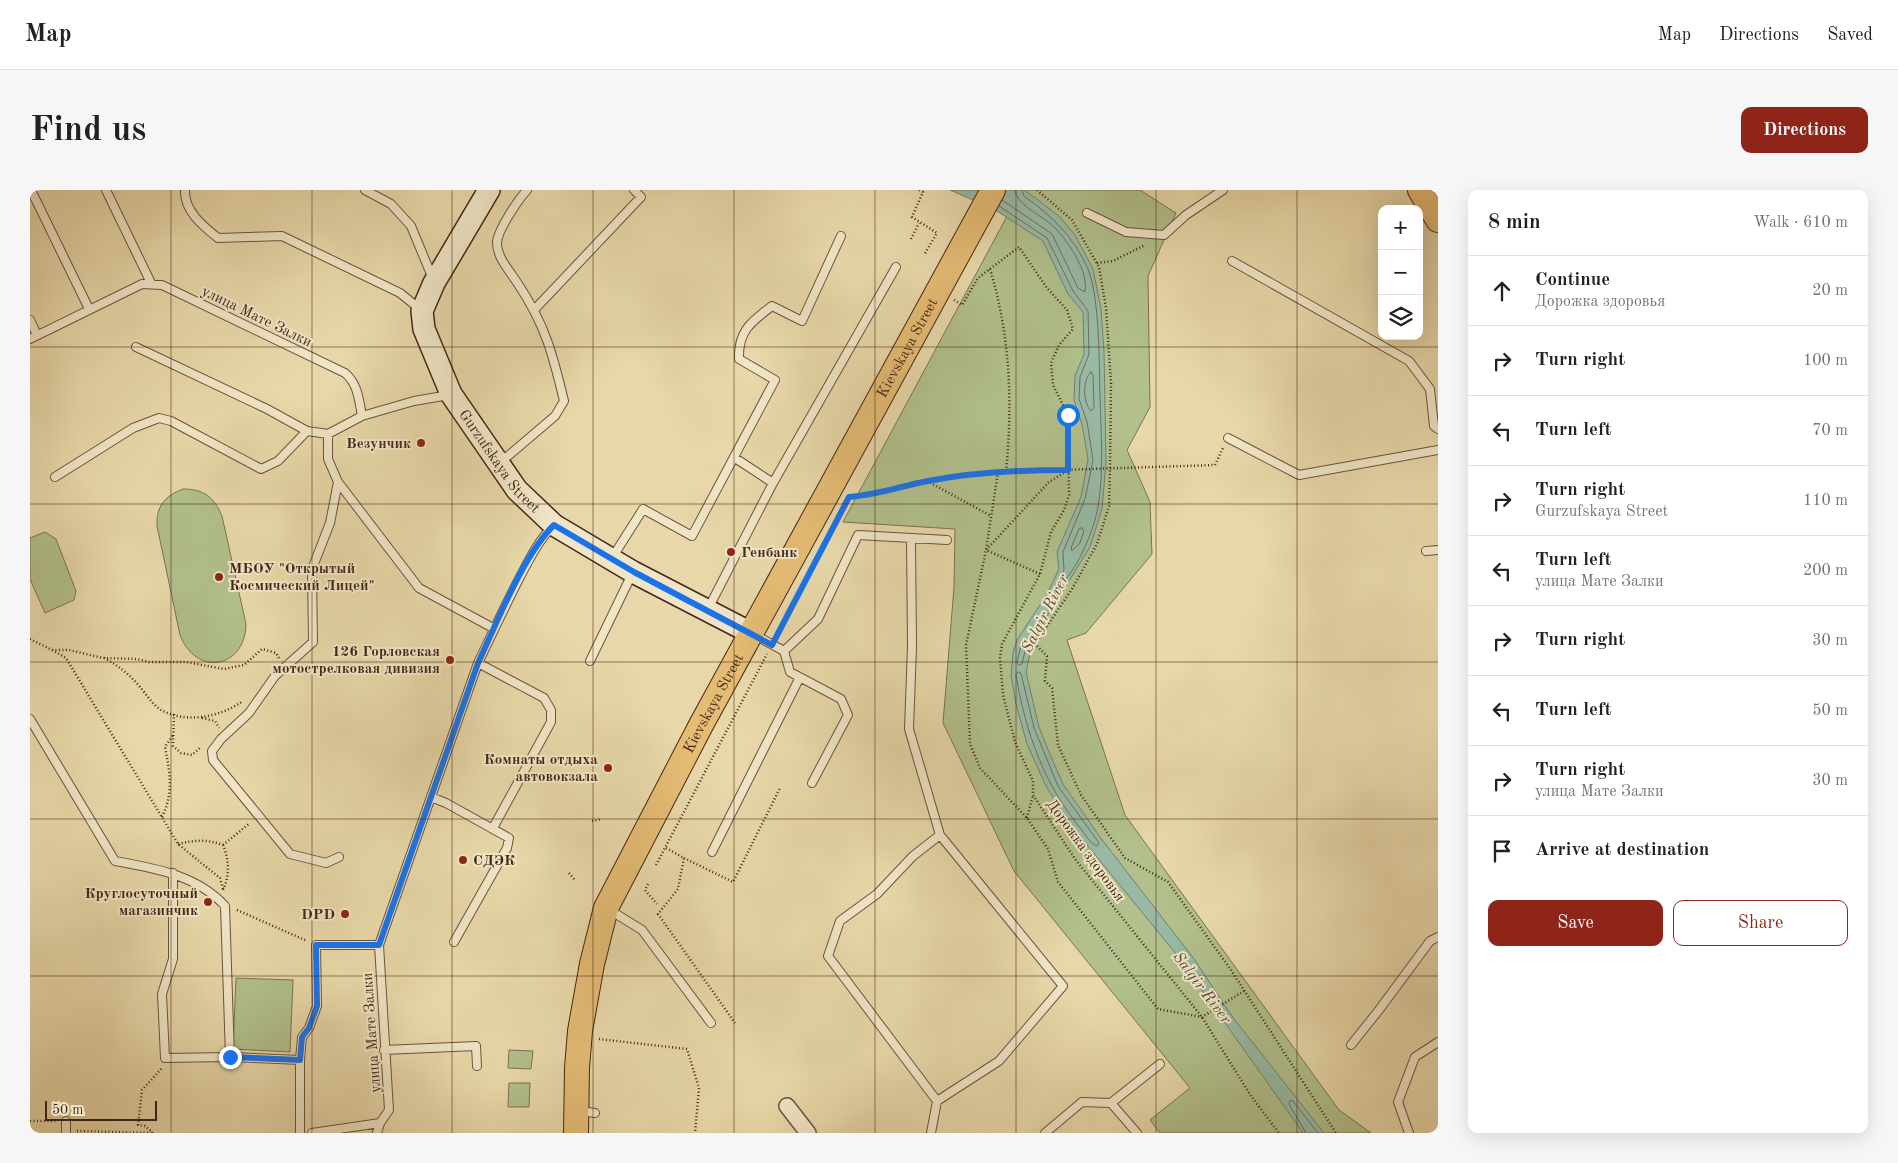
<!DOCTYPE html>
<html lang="en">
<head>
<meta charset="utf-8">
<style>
  :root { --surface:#fff; --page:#f6f6f6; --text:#202124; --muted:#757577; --line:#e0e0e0; --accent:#8f2418 }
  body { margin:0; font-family:"Old Standard TT",serif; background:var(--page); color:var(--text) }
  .controls { position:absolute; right:15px; top:15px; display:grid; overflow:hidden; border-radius:10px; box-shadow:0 5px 20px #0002 }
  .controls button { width:45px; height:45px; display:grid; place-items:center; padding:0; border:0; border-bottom:1px solid var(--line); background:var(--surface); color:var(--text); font:25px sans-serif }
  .scale { position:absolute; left:15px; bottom:12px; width:112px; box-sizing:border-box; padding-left:5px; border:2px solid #462515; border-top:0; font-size:14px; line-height:18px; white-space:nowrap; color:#462515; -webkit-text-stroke:4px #f0e6c7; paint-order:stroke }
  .stop { position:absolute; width:15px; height:15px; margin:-11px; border:4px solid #1a73e8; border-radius:50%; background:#fff }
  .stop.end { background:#1a73e8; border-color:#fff; box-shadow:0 1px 5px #0008 }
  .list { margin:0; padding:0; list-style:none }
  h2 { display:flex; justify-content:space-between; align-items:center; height:65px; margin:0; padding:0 20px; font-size:21px }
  h2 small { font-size:16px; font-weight:400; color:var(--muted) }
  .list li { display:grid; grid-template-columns:32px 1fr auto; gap:15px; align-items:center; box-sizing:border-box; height:70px; padding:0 20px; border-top:1px solid var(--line) }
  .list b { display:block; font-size:19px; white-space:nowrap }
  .list p { margin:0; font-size:16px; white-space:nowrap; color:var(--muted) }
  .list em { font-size:16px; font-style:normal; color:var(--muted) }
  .actions { display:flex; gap:10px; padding:15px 20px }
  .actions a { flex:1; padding:11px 0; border:1px solid var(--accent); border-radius:10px; text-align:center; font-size:18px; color:var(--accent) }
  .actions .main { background:var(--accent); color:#fff }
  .icon { flex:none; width:28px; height:28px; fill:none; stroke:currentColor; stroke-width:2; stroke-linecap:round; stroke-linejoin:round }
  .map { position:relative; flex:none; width:1408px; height:943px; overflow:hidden; border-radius:10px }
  header { display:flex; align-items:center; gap:30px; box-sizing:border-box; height:70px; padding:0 25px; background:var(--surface); border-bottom:1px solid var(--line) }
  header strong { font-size:24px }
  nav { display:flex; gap:28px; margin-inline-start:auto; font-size:18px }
  .intro { display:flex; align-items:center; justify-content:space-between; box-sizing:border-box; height:120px; padding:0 30px }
  h1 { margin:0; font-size:35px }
  .button { padding:12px 22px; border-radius:10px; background:var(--accent); color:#fff; font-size:18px; font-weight:700 }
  main { display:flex; gap:30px; padding:0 30px }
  aside { flex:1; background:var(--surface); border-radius:10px; box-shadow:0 5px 20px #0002 }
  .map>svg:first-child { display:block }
  .green { fill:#b1c08c; stroke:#7c7250 }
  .water { fill:#98baa5; stroke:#777e6b }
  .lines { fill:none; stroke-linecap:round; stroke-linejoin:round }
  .shore { stroke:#6f705d; stroke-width:1 }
  .lane-casing { stroke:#6e523a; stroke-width:10 }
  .street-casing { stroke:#6e523a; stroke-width:18 }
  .secondary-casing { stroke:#462515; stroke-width:24 }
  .primary-casing { stroke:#462515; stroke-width:26 }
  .path { stroke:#462515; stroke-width:2.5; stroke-dasharray:1 2.5; stroke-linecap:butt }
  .lane { stroke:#f0e6c7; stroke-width:8 }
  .street { stroke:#f0e6c7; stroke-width:15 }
  .secondary { stroke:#f0e6c7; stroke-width:21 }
  .primary { stroke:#e4bc74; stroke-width:24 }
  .route { stroke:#1a73e8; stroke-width:6 }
  .grid { fill:none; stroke:#462515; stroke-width:1; stroke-opacity:0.55 }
  .poi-dot { fill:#8f2418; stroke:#f0e6c7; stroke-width:2 }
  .labels { text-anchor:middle; stroke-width:4; stroke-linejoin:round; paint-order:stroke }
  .street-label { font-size:15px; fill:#462515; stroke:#f0e6c7 }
  .poi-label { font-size:15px; font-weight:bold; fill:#462515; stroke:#f0e6c7; text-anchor:end }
  .water-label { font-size:16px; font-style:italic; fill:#5a4a39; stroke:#f0e6c7 }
</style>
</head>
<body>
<header>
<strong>Map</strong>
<nav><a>Map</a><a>Directions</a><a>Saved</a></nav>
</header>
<div class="intro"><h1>Find us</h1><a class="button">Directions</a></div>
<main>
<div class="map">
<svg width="1408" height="943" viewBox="0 0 1408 943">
  <rect width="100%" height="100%" fill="#e8d8a9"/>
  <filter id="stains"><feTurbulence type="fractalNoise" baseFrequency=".004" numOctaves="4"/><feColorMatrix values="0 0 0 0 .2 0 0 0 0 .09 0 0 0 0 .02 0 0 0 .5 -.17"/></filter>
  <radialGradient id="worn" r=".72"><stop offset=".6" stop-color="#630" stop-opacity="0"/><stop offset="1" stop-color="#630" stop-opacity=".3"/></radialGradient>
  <path class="green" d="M991,0h119l36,23 -28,63 2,131 -23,43 23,52 2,52 -66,79 -19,7 58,175 214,295 32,23h-211l-10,-13 40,-32 -176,-217 -71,-148 11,-136 1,-58 -112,-7z
    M153,299c21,0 31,8 39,27l24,108c-1,45 -50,53 -66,11l-23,-109c-1,-20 8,-30 26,-37z
    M15,342l11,7 20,52 -2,9 -29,13 -15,-34v-41z
    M206,788l57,2 -3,72 -57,-3z
    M479,860l24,1 -2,18 -23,-1z
    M479,893h21l-1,24h-21z"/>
  <path class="water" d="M920,0h74l14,10 22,17 15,18 18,34 8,40 3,43 2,110 -4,47 -12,38 -57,92 -7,33 13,55 10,25 14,32 37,53 94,122 40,60 90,114h-21l-126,-178 -108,-132 -23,-37 -19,-42 -11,-40 -5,-28 2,-23 4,-13 30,-46 12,-25 -2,-17 24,-55 7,-38 -6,-35 -8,-24 1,-24 9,-22 -1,-42 -15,-18 -25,-53 -49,-32z"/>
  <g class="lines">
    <path class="shore" d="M972,10l50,34 26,54 7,4c4,-22 -19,-54 -34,-68 -11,-9 -35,-20 -36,-34
      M969,16l48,32 26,53 15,20 1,43 -9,23 -1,22 8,23 6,38 -8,39 -22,53 1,17 -4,10 3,3c16,-16 31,-53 35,-75 6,-36 3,-74 2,-110 -1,-35 0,-97 -12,-128 -14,-32 -36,-53 -64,-73l-2,-6
      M1061,182l2,3 1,33 -3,3c-8,-8 -9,-31 0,-39z
      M1052,338l2,3 -4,12 -8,8 -1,-3 8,-19z
      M993,450l4,3 -5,21 -3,1 -2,-2z
      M988,482l3,1 13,55 24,58 41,57 -2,3c-6,-2 -11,-10 -15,-16 -37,-43 -57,-99 -66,-155z
      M1276,943l-17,-29 1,-4 3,1 25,32"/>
    <g class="lane-casing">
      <path id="lane" d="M1,0l58,119
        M76,0l45,93
        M155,0c-1,21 18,36 33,48l64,-2 118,57 21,17
        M335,0l26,14 20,22 22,53
        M1057,23l39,19 38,3 22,-20 37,-25
        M1202,71l177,100 21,28 4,37 4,3
        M505,119l106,-112 -7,-7
        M0,130l7,15
        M0,149l112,-55 20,1 183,88c13,11 14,27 17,43l52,-15 35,-6
        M106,157l131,62 40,22 21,3
        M332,226l-34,18v25l10,23 81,106 74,40
        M1198,248l71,37 139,-25
        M705,268l38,25
        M468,269l10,-3 47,-40 9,-15c-11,-46 -19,-77 -46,-117 -8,-13 -21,-26 -21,-41 0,-12 21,-43 30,-53
        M25,287l78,-49 26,-10 12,3 90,48 17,-8 29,-30
        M308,292l-8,41 -18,46 1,73 -38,34 -26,37 -28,26 -9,12 1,9 77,94 36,9 13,-6
        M881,348l1,108 -3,83 31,106 123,151 -64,75 -62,40 -109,-145 12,-35 37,-27 36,-38 27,-21
        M1396,361l12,-1
        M582,368l31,-49 49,27 83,-156 -36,-21c-1,-28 12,-37 33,-53l30,15 39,-85
        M678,419l65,-126 123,-216
        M723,444l31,17 6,21 51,27 7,16 -36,68
        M754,461l34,-32 40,-84 89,5
        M560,471l42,-87
        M448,473l66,35 7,12v12l-58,106
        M0,529l85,142c39,7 82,14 110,45l5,151 70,3
        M401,607l15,6 63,35 -2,10 -53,94
        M682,662l87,-173
        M143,683v86l-11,35 3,64 65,-1
        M578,719l34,21 69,93
        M1321,855l28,-35 51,-69 8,-4
        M354,860l92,-4 1,20
        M1081,913l26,30
        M550,921l15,2
        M36,943v-12
        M270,943v-73l2,-23 7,-9 8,-22 -1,-61h63
        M282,943l68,-10
        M347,943l3,-10 9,-13 -10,-165 99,-282c14,-29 28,-59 43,-88 9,-17 18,-35 32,-49
        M901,943l6,-32
        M1015,943l37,-31 29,1 49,-39
        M1379,943l-11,-31 17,-45 23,-15"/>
    </g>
    <g class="street-casing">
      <path id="street" d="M757,916l21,27"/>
    </g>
    <g class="secondary-casing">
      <g id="secondary">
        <path id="s1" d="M459,0l-55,93 -12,28 2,18 27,65 66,96 37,35 79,47 118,61"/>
      </g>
    </g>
    <g class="primary-casing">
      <g id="primary">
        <path d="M1390,0l18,30"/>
        <path id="s2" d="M546,943l1,-65 3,-37 12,-67 14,-56 95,-183 292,-535"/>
      </g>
    </g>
    <path class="path" d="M889,0l4,2 -11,25 25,16 -13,22
      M1007,0l35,30 27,47 7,41 5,75 -1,86 -1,37 -12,38 -25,45 -37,55 12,12 -2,25 7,7 6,57 23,50 44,63 43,24 63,88 105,163
      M881,49l8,-16
      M1067,73l16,-2 32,-16
      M960,79c20,66 23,134 16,202
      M924,110l8,5 16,-27 41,-31 28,41 20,22 6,19 -14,16 -8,18 2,22 15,30 1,80 -5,15 -13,22 -11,42 -38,70 -2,14 3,37 12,47 18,39v14l42,64 127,158 49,79 28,37
      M968,282l-12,78 -20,95 4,99 10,24 47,50 21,31 10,33 100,127 44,8 42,-26
      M897,291l64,35
      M820,307l21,-2 56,-14 71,-9 217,-7 8,-17
      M1010,384l-54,-24 63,-68 18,-11
      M747,446l74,-141
      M0,449l22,11h17l34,8 34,1 12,3h37l38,7 20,-4 18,-16 14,4 3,5
      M22,460l14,8 112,186 42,34 3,11
      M74,468c15,8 25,16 36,29 6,7 13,18 21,23 26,14 59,7 82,-9
      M144,524l-1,32 8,7 11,2 9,-8
      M172,528l13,3 4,7
      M132,627c12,-25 8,-44 3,-70l8,-12
      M997,628l6,-23
      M562,631l10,-2
      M148,654c17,-4 28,-5 45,1 6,14 7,31 0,45
      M193,655l27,-22
      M636,658l18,10 -6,31 -20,25 77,109
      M654,668l49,24 47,-94
      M626,675l111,-211
      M539,683l6,7
      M618,694l-3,6 12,14
      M207,720l70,31
      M569,849l88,10 12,39 -4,45
      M0,931h26
      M47,941l75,2
      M123,943l-8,-7 -7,-1 4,-35 20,-22"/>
    <use href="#lane" class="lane"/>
    <use href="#street" class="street"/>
    <use href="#secondary" class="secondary"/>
    <use href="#primary" class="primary"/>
  </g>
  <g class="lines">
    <path class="route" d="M200,867l70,3 2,-23 7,-9 8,-22 -1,-61h63l99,-282c19,-40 45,-108 76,-138l80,47 138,73 77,-148c28,-2 52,-11 79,-16 46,-9 93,-11 140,-11v-55"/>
  </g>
  <path class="grid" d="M141,0v943M282,0v943M422,0v943M563,0v943M704,0v943M845,0v943M986,0v943M1126,0v943M1267,0v943M0,157h1408M0,314h1408M0,472h1408M0,629h1408M0,786h1408"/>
  <g class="poi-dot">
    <circle cx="391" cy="253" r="5"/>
    <circle cx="701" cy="362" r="5"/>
    <circle cx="189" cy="387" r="5"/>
    <circle cx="420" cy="470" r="5"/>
    <circle cx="578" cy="578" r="5"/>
    <circle cx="433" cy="670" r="5"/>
    <circle cx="178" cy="712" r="5"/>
    <circle cx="315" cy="724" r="5"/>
  </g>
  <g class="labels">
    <g class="street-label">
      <text transform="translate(227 126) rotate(26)" y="5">улица Мате Залки</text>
      <text dy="5" stroke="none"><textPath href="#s2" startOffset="864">Kievskaya Street</textPath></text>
      <text dy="5" stroke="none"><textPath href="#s1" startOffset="310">Gurzufskaya Street</textPath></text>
      <text dy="5" stroke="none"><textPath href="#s2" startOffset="459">Kievskaya Street</textPath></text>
      <text transform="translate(1056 660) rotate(54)" y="5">Дорожка здоровья</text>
      <text transform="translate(341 843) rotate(-94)" y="5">улица Мате Залки</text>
    </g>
    <g class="poi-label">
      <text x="381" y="258">Везунчик</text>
      <text x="711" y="367" text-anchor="start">Генбанк</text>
      <text x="199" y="383" text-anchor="start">МБОУ "Открытый<tspan x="199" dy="17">Космический Лицей"</tspan></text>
      <text x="410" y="466">126 Горловская<tspan x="410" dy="17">мотострелковая дивизия</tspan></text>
      <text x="568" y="574">Комнаты отдыха<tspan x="568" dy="17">автовокзала</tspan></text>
      <text x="443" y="675" text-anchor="start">СДЭК</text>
      <text x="168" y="708">Круглосуточный<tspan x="168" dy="17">магазинчик</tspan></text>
      <text x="305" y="729">DPD</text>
    </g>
    <g class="water-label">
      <text transform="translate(1014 423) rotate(-63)" y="6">Salgir River</text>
      <text transform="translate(1173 797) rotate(53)" y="6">Salgir River</text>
    </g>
  </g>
  <rect width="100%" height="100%" filter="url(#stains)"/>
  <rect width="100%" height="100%" fill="url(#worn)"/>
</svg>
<div class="controls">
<button>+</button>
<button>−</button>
<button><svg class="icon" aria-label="layers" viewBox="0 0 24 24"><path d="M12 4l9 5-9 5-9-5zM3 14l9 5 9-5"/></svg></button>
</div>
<div class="scale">50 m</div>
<div class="stop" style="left:1038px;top:225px"></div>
<div class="stop end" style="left:200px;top:867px"></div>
</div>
<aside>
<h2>8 min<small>Walk · 610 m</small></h2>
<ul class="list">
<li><svg class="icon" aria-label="ahead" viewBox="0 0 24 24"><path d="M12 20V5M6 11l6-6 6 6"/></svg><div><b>Continue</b><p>Дорожка здоровья</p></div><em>20 m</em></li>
<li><svg class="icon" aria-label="right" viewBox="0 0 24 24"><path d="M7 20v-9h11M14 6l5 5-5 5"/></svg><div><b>Turn right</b></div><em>100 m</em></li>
<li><svg class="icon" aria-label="left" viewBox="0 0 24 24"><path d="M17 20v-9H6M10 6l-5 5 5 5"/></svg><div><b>Turn left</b></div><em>70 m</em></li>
<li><svg class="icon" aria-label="right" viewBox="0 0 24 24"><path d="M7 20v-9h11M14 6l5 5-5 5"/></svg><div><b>Turn right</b><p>Gurzufskaya Street</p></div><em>110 m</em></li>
<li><svg class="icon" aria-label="left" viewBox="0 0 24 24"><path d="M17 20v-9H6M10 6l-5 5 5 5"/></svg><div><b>Turn left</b><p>улица Мате Залки</p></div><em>200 m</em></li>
<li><svg class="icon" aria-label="right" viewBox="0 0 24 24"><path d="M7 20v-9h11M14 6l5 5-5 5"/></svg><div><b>Turn right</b></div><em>30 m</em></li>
<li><svg class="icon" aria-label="left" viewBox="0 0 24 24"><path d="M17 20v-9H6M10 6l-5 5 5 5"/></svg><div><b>Turn left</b></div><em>50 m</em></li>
<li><svg class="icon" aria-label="right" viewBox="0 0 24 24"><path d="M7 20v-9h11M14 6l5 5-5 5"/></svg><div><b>Turn right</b><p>улица Мате Залки</p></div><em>30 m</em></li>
<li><svg class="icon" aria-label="arrive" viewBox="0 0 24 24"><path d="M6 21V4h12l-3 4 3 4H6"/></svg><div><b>Arrive at destination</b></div></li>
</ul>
<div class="actions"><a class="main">Save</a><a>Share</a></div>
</aside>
</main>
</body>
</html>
